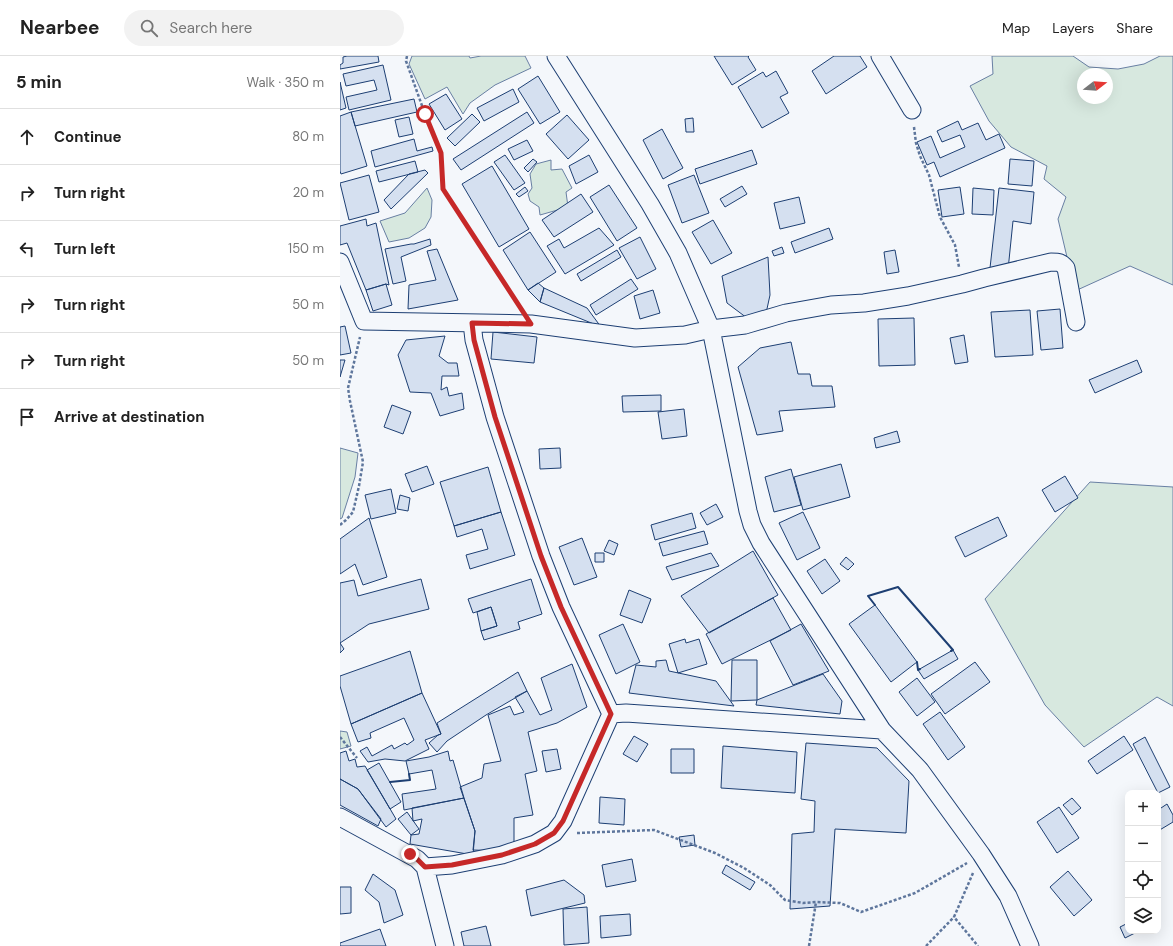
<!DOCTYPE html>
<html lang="en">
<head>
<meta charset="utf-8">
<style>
  :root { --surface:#fff; --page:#f2f2f2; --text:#222; --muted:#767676; --line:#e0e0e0 }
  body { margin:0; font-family:"DM Sans",sans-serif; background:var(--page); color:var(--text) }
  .controls { position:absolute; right:12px; bottom:12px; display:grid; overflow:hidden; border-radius:8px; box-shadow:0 4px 16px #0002 }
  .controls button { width:36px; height:36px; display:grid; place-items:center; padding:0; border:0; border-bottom:1px solid var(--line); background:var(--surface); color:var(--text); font:20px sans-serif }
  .compass { position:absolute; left:737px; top:12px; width:36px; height:36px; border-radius:50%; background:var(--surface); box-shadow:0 4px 16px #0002; rotate:73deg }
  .stop { position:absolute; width:12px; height:12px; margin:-9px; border:3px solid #c62828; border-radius:50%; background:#fff }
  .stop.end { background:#c62828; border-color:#fff; box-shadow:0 1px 4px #0008 }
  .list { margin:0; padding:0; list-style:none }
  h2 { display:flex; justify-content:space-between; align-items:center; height:52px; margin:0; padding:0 16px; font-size:17px }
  h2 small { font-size:13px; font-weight:400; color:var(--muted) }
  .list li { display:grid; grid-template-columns:26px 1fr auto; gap:12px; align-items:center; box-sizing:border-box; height:56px; padding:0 16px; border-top:1px solid var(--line) }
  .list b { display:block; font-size:15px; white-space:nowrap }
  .list em { font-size:13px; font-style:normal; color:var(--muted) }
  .icon { flex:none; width:22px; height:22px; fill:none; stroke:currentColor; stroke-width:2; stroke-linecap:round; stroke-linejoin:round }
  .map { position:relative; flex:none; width:833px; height:890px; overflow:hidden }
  header { display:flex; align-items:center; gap:24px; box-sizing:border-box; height:56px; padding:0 20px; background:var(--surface); border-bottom:1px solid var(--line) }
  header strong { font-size:19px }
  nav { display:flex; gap:22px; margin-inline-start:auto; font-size:14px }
  .search { width:280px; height:36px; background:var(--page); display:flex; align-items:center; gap:10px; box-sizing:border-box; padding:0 14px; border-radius:22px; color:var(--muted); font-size:15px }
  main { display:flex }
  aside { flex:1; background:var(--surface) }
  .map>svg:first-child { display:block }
  .green { fill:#d7e8df; stroke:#687fa3; fill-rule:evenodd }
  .building { fill:#d5e0f0; stroke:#1d3f73 }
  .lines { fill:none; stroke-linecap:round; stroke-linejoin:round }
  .minor-casing { stroke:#1d3f73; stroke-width:19 }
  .path { stroke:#5e769c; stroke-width:2.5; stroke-dasharray:3 2; stroke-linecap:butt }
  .minor { stroke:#f4f7fb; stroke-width:17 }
  .wall { stroke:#1d3f73; stroke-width:2 }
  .route { stroke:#c62828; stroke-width:5 }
</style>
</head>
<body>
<header>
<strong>Nearbee</strong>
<div class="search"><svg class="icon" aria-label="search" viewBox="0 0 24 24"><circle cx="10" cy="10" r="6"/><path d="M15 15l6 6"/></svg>Search here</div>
<nav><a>Map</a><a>Layers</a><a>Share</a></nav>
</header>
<main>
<aside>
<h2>5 min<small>Walk · 350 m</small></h2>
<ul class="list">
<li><svg class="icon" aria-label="ahead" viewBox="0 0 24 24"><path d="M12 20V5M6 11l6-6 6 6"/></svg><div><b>Continue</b></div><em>80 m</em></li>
<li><svg class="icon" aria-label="right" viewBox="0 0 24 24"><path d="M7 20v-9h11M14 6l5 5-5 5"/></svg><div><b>Turn right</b></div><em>20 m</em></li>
<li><svg class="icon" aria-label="left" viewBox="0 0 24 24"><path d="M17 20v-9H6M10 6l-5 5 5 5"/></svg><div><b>Turn left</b></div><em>150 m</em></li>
<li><svg class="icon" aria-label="right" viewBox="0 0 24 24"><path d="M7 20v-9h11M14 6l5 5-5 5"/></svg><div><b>Turn right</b></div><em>50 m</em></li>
<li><svg class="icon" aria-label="right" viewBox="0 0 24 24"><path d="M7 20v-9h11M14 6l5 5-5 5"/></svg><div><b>Turn right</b></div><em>50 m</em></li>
<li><svg class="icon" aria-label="arrive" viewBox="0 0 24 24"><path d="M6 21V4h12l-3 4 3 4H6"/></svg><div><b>Arrive at destination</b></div></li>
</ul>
</aside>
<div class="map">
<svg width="833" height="890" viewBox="0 0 833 890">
  <rect width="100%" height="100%" fill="#f4f7fb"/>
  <path class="green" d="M72,0h57l1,2 11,-2h44l6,12 -36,17 -25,18 -7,11 -16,-27 -22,12 -16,-35z
    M652,0h81l16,11 29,2 26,-5 16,-8h13v229l-43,-19 -55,25 -17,-72 8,-22 -22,-18 3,-13 -36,-19 -22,-26 -19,-35 23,-12zM743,18h24v24h-24z
    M211,104v10l11,-1 10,19 -6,4 2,15 -28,8 -1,-8 -9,-6 -2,-7 4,-6 -2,-14 6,-10z
    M87,132l5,12 -1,17 -6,11 -16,10 -20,4 -9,-21 25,-8z
    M0,392l18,5 -3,24 -13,41 -2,1z
    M750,426l83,5v219l-16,-9 -73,50 -39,-42 -60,-106z
    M0,675l7,1 4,14 -11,3z"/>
  <path class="building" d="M7,0h31l1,6 -39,7v-4l3,-2v-6z
    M374,0h35l-1,1 8,13 -24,15z
    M494,0h26l7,11 -41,27 -14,-23z
    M43,9l8,35 -42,10 -3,-13 31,-7 -3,-10 -28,6 -3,-12z
    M436,15l12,22 -8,4 9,16 -27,15 -24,-41 25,-15 3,5z
    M198,20l22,36 -20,12 -22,-35z
    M0,26l6,26 -6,2z
    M173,33l6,13 -35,19 -7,-13z
    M106,38l16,25 -17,11 -16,-26z
    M74,43l3,13 -62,14 -4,-14z
    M11,56l16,54 -26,8 -1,-3v-55z
    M187,56l7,11 -73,47 -8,-11z
    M132,58l8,8 -25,24 -8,-8z
    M227,59l22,25 -21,19 -22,-25z
    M69,61l4,17 -14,3 -4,-17z
    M353,62l1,14h-8l-1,-13z
    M618,65l4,9 16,-7 8,17 13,-6 6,14 -65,29 -6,-15 -7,3 -10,-23 14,-6 9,22 25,-11 -5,-12 -18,7 -5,-11z
    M322,73l21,39 -20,11 -20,-39z
    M74,83l3,12 15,-4 1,4 -58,16 -4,-16z
    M187,84l6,11 -19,9 -6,-11z
    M412,94l5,14 -57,20 -5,-15z
    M165,99l20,28 -11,7 -20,-28z
    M249,99l9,17 -22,12 -7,-18z
    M193,103l4,3 -9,10 -4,-4z
    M670,103l24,2 -2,25 -24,-2z
    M75,105l3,11 -39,10 -3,-11z
    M152,110l37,63 -30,18 -37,-63z
    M85,114l3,3 -37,36 -7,-9 25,-26z
    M29,119l10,37 -30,8 -9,-37z
    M354,119l15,38 -27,10 -14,-38z
    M269,129l28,43 -20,13 -27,-44z
    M402,130l5,8 -22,13 -5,-8z
    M185,131l3,4 -9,6 -3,-3z
    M620,131l4,27 -22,3 -4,-27z
    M633,132l21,2 -1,25 -21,-1z
    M659,132l35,4 -3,32 -18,-3 -5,49 -18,-2z
    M241,138l12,18 -39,25 -12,-17z
    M459,141l6,26 -25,6 -6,-26z
    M26,163l1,7 9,-3 13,62 -3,-1 -20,6 -19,-47 -7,2v-19z
    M373,164l19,33 -21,11 -19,-32z
    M259,172l15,17 -49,29 -18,-28 12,-7 5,9z
    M489,172l4,11 -38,14 -4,-11z
    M190,176l26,40 -28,18 -25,-40z
    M300,181l16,32 -19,10 -18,-31z
    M90,183l1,6 -30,12 5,24 -13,3 -8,-35 26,-5h3z
    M442,191l2,6 -10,3 -2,-5z
    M97,193l21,51 -50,9 1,-24 27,-5 -9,-29z
    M277,194l4,7 -40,24 -4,-7z
    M555,194l4,22 -12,2 -3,-22z
    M428,201l2,38 -5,23 -14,3 -24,-18 -5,-27z
    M291,223l7,10 -42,26 -6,-10z
    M198,227l6,5 -4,14 -12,-12z
    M46,228l6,21 -19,6 -7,-21z
    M204,232l43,20 14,19 -61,-25z
    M313,234l7,23 -20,6 -6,-23z
    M720,253l3,39 -22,2 -4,-39z
    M690,254l3,45 -38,2 -4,-45z
    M574,262l1,47 -36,1 -1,-47z
    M5,270l6,27 -11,2v-28z
    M153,276l44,5 -3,26 -43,-4z
    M624,279l4,27 -13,2 -5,-26z
    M105,280l-6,20 9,7h9l2,13h-17l-1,14 6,-3 2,9 13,-3 2,16 -24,7 -9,-23 -21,-1 -12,-37 8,-15z
    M451,286l7,32h12l2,12h20l3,21 -56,4 4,20 -26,4 -19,-68 22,-19z
    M0,304h5l-5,17z
    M797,304l5,12 -47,21 -6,-13z
    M321,339v16l-38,1 -1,-16z
    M52,349l19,7 -8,22 -19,-7z
    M344,353l3,27 -25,3 -4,-27z
    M557,375l3,11 -24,6 -2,-10z
    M220,392l1,20 -21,1 -1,-20z
    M501,408l9,33 -47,13 -9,-33z
    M87,410l7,18 -22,8 -7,-18z
    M148,411l13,45 -47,14 -14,-44z
    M451,413l10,36 -27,7 -9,-35z
    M725,420l13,22 -23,14 -13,-22z
    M51,433l5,24 -25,6 -6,-24z
    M60,439l10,3 -2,13 -11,-2z
    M376,448l7,13 -16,8 -7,-12z
    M161,456l14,43 -45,14 -4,-14 22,-6 -6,-20 -25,8 -3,-11z
    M463,456l17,36 -23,12 -18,-37z
    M352,457l4,15 -41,12 -4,-15z
    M658,461l9,19 -42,21 -10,-20z
    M29,462l18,59 -24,8 -8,-21 -15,10v-35z
    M364,475l4,13 -45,12 -4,-13z
    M242,482l15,39 -23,8 -15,-38z
    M269,484l9,4 -4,11 -10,-4z
    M413,495l25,44 -69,38 -28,-37z
    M255,497h9v9h-9z
    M371,497l8,13 -47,14 -6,-13z
    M506,501l8,7 -6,6 -8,-6z
    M485,503l15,22 -18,13 -15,-23z
    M81,523l8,30 -60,15 -29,19 4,6 -4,4v-70l14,-3 4,16z
    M191,523l11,35 -24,8 2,7 -36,11 -3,-9 16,-5 -6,-19 -18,6 -5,-14z
    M289,534l22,9 -9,24 -22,-8z
    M433,542l18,32 -69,34 -16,-30z
    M535,549l42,57 -26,20 -42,-58z
    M151,551l6,19 -16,5 -4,-19z
    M283,568l17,38 -24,12 -17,-39z
    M461,568l28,47 -36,14 -23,-44z
    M345,583l1,4 13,-4 8,25 -29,9 -9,-29z
    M613,594l5,9 -34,20 -6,-9z
    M70,595l12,42 -71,31 -11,-38v-10z
    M326,604l3,11 47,10 18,25 -105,-13 7,-28 20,2v-6z
    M392,604h25v40l-26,1z
    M635,606l15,20 -45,32 -14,-20z
    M232,608l15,43 -30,16 -29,9 9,39 -12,3 8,41 -19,3v28l-12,5 -29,-1 2,-19 -15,-44 22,-9 2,-14 17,-3 -13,-46 22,-9 4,9 10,-3 -9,-15 12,-6 13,24 12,-5 -11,-32z
    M178,616l9,19 -41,24 -39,26 -10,11 -8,-9 9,-8 3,-1 -4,-11z
    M483,618l19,27 -2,13 -84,-9 1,-5z
    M577,622l18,24 -18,14 -18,-24z
    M82,637l19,41 -16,6 4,9 -24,12 -20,-2 -17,3 -8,-11 7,-4 5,9 20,-11 2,4 11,-6 2,2 7,-5 -10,-22 -34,15 1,5 -13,4 -7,-18z
    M600,656l25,35 -17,13 -25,-36z
    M294,680l14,8 -11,18 -14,-8z
    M784,680l9,14 -36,24 -9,-13z
    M805,681l25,50 -12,6 -25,-49z
    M466,687l71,5 32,33 -3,52 -71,-4 -5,77 -40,3 2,-75 22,-2 1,-31 -14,-2z
    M383,690l74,6 -2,41 -74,-5z
    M217,693l4,20 -15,3 -4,-21z
    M331,693h23v24h-23z
    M6,695l3,10 6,-2 2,8 8,-1 31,53 -10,8 -28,-38 -18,-10v-26z
    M108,695l2,10 3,-1 11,38 -60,12 -2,-16 34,-5 -4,-19 -23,4 -3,-13 23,-4z
    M39,707l22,39 -11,7 -23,-39z
    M0,723l18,10 23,30 -3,7 -38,-21z
    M260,741l25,2 -1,26 -25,-2z
    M124,742l11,33 -2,24 -63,-11 1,-9 8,-1 3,-15 -9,2 -1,-13z
    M732,742l9,10 -9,7 -9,-10z
    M827,748l6,11v7l-15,9v-21z
    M719,751l20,31 -22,15 -20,-31z
    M67,756l12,17 -8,6 -13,-16z
    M354,779l1,10 -14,2 -2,-10z
    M292,803l4,22 -30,6 -4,-22z
    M386,809l29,17 -5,8 -28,-17z
    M728,815l24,29 -18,16 -24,-29z
    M33,818l22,16 8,25 -19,8 -5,-21 -14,-12z
    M224,824l20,15 1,8 -54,13 -5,-26z
    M0,831h11v26l-11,1z
    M247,851l2,36 -25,2 -1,-36z
    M290,858l1,21 -30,3 -1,-22z
    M788,867v8h11l-14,7 -5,-11z
    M146,870l5,20h-27l-3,-14z
    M40,873l6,17h-46v-3z"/>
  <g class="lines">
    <g class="minor-casing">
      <path id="minor" d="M216,0l94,148 28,49 33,76 37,182 4,14 9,18 121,187 38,40 61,84 27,42 22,50
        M540,0l32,54
        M0,206l24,59 167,3 104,14 50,-3 26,-6 34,-4 41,-12 45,-8 33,-2 44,-7 54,-12 22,-6 67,-16c8,0 10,0 15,6l10,54
        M132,267l2,17 21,77 46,139 20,51 50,107
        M0,761l77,42 8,8 27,-2 50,-10 33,-11 19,-11 9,-12 48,-107 15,-1 256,17
        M85,811l20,79"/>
    </g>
    <path class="path" d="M67,0l-1,5 19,53 16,39 2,36 76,117
      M574,71l2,16 4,13 9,19 11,42 15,28 4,22
      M0,469l6,-5 7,-8 6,-26 4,-24 -13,-61 -2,-13 12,-51
      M0,681l17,21
      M237,777l77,-3 61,23 29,15 26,17 15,15 18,3 13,-1 24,1 21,9 54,-19 52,-30
      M633,817l-19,44 24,29
      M469,890l7,-44
      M586,890l28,-29"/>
    <use href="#minor" class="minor"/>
    <path class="wall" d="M535,549l-7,-9 30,-9 55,63 -2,1
      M577,606l1,8 2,-1
      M50,726l20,-2 -1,-6"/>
  </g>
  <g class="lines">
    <path class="route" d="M70,798l7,5 8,8 27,-2 50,-10 33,-11 19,-11 9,-12 48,-107 -50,-107 -20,-51 -46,-139 -21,-77 -2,-17 59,1 -88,-135 -2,-36 -16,-39"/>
  </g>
</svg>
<div class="controls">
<button>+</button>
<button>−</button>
<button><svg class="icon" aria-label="locate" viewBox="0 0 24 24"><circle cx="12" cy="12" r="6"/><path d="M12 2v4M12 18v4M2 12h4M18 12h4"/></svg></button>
<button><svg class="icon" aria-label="layers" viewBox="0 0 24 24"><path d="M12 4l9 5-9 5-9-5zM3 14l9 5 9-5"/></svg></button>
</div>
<svg class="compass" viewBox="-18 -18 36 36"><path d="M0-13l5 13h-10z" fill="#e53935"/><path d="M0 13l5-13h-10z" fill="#767676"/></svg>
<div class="stop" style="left:85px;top:58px"></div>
<div class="stop end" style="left:70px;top:798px"></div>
</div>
</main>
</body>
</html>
